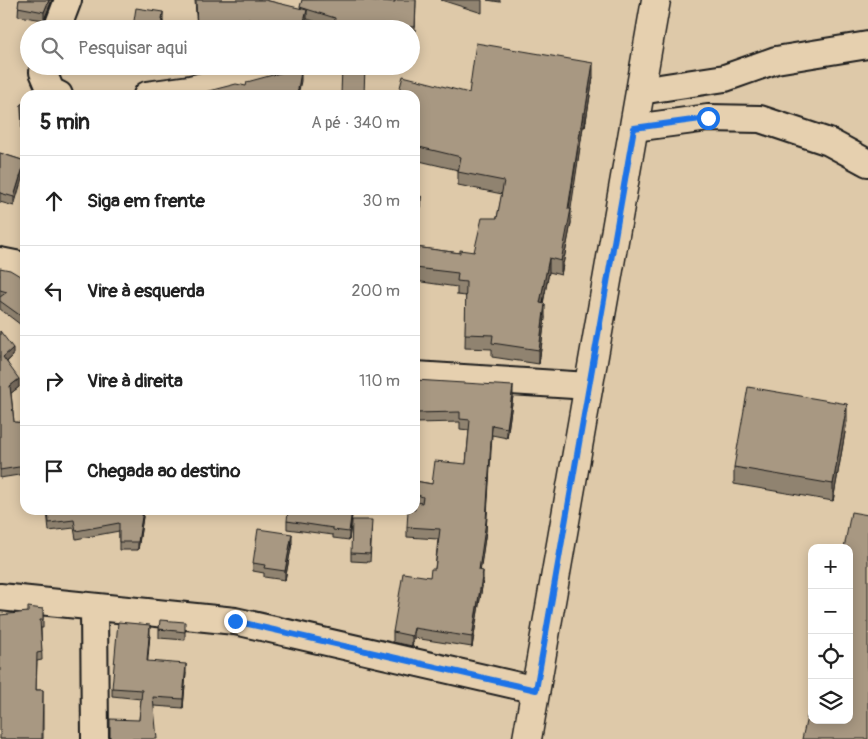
<!DOCTYPE html>
<html lang="pt">
<head>
<meta charset="utf-8">
<style>
  :root { --surface:#fff; --page:#f2f2f2; --text:#222; --muted:#767676; --line:#e0e0e0 }
  body { margin:0; font-family:Pangolin,sans-serif; background:var(--page); color:var(--text) }
  .controls { position:absolute; right:15px; bottom:15px; display:grid; overflow:hidden; border-radius:10px; box-shadow:0 2px 12px #0003 }
  .controls button { width:45px; height:45px; display:grid; place-items:center; padding:0; border:0; border-bottom:1px solid var(--line); background:var(--surface); color:var(--text); font:25px sans-serif }
  .stop { position:absolute; width:15px; height:15px; margin:-11px; border:4px solid #1a73e8; border-radius:50%; background:#fff }
  .stop.end { background:#1a73e8; border-color:#fff; box-shadow:0 1px 5px #0008 }
  .list { margin:0; padding:0; list-style:none }
  h2 { display:flex; justify-content:space-between; align-items:center; height:65px; margin:0; padding:0 20px; font-size:21px }
  h2 small { font-size:16px; font-weight:400; color:var(--muted) }
  .list li { display:grid; grid-template-columns:32px 1fr auto; gap:15px; align-items:center; box-sizing:border-box; height:90px; padding:0 20px; border-top:1px solid var(--line) }
  .list b { display:block; font-size:19px; white-space:nowrap }
  .list em { font-size:16px; font-style:normal; color:var(--muted) }
  .icon { flex:none; width:28px; height:28px; fill:none; stroke:currentColor; stroke-width:2; stroke-linecap:round; stroke-linejoin:round }
  .map { position:relative; flex:none; width:868px; height:739px; overflow:hidden }
  .search { position:absolute; background:var(--surface); box-shadow:0 2px 12px #0003; left:20px; top:20px; width:400px; height:55px; display:flex; align-items:center; gap:12px; box-sizing:border-box; padding:0 18px; border-radius:28px; color:var(--muted); font-size:19px }
  .panel { position:absolute; background:var(--surface); box-shadow:0 2px 12px #0003; left:20px; top:90px; width:400px; height:425px; border-radius:15px }
  .map>svg:first-child { display:block }
  .lines { fill:none; stroke-linecap:round; stroke-linejoin:round }
  .minor-casing { stroke:#1c1c1c; stroke-width:30 }
  .major-casing { stroke:#1c1c1c; stroke-width:31 }
  .minor { stroke:#e6d0af; stroke-width:26 }
  .major { stroke:#e6d0af; stroke-width:28 }
  .wall { fill:#908370; stroke:#1c1c1c }
  .shaded-wall { fill:#766a5b; stroke:#1c1c1c }
  .building { fill:#a89882; stroke:#1c1c1c }
  .route { stroke:#1a73e8; stroke-width:6 }
</style>
</head>
<body>
<div class="map">
<svg width="868" height="739" viewBox="0 0 868 739">
  <rect width="100%" height="100%" fill="#dec9a9"/>
  <filter id="ink" filterUnits="userSpaceOnUse"><feTurbulence type="fractalNoise" baseFrequency=".02" numOctaves="2"/><feDisplacementMap in="SourceGraphic" scale="10" xChannelSelector="R" yChannelSelector="G"/><feConvolveMatrix kernelMatrix="1 2 1 2 8 2 1 2 1" color-interpolation-filters="sRGB"/></filter>
  <g filter="url(#ink)">
    <g class="lines">
      <g class="minor-casing">
        <path id="minor" d="M57,29l11,-29
          M44,66l-1,6 8,19 8,4
          M640,91l85,-13 51,-18 92,-15
          M147,95l43,-6 91,-21
          M634,128l74,-10 52,1 69,23 39,21
          M0,261l25,5
          M415,375l174,11
          M0,597l235,24 301,69
          M94,607l1,132"/>
      </g>
      <g class="major-casing">
        <path id="major" d="M527,739l129,-739"/>
      </g>
      <use href="#minor" class="minor"/>
      <use href="#major" class="major"/>
    </g>
    <path class="wall" d="M19,0h33l-8,20 -26,-4z
      M195,0h70l35,9 2,-9 93,2 21,-2 -1,36h-4v-7h-77v-2l-27,-8 -3,10h-52l-4,-1v1h-51z
      M441,0h41v13z
      M487,0h13v2z
      M163,21l-1,8h-29v-2z
      M185,66h32l-1,2 -21,4v-4l-10,1z
      M593,77l-8,50h-2l-13,82 1,14 -10,52 -12,-3 -6,32 2,14 -6,46 -47,-7v-8l-27,-1 1,-52 -9,-1v-8l-42,-6v-34l45,6 14,-1 23,-34 5,-24 -44,-9v-15l-43,-10v-65l54,-2z
      M21,104h4v33h-3z
      M0,153l25,8 -11,45 -14,-4z
      M415,196l6,9 -5,34h-1z
      M0,268l25,11v49l-25,-19z
      M0,331l13,25 -6,6 12,25 -8,6 3,29 11,1v51l-25,4z
      M415,380l98,16 -6,42 -15,-3 -6,96 -6,39 3,11 -11,66 -58,-9 -2,8 -19,-4v-10l37,-55 5,-8 3,-30 -31,-2v-10l8,-17v-29l17,3 34,-20 3,-34 -9,-1v-7l-45,1z
      M847,421l-14,80 -99,-17v-17z
      M47,510h97l-6,40h-19v-19l-43,8 -2,-11 -25,3z
      M352,515l-3,25 -16,-2v-3l-46,-6v-8z
      M372,529l-2,33 -19,-1v-8z
      M292,543l-7,37 -21,-3v-4l-11,-2v-8z
      M43,609v19h-2l1,32 -5,1 -1,29h7v49h-43l28,-127z
      M159,629l26,2v9l-26,-2z
      M150,634l-3,27 39,12 -3,35 -29,-2 -15,14 2,-21 -29,-3v-8z"/>
    <path class="shaded-wall" d="M49,0h3l-8,20v-8z
      M307,10v9l-3,10h-2z
      M163,12v9l-1,8h-1z
      M593,63v14l-8,50v-14z
      M195,66h22l-1,2 -21,4z
      M301,72v9l-3,14h-1z
      M583,113v14l-13,88 1,-6v14l-10,52v-14z
      M25,161v8l-11,37v-9z
      M421,196v9l-5,34v-9z
      M549,258v14l-9,45v-14z
      M545,304v14l-6,46v-14z
      M13,348v8l-10,9v-8z
      M19,379v8l-9,7v-8z
      M513,386v10l-6,42v-10z
      M847,404v17l-14,80v-17z
      M492,425l-6,106 -7,49v-10z
      M143,510h1l-6,40v-8z
      M352,510v5l-3,25v-8z
      M292,534v9l-7,37v-9z
      M483,571v10l-11,66v-10z
      M150,625v9l-3,36v-9z
      M414,628v10l-2,8v-10z
      M186,664v9l-3,35v-9z"/>
    <path class="building" d="M19,0h30l-5,12 -26,-5z
      M196,0h69l42,10 -5,19h-15l-39,-10 -1,9 -20,-2 -1,3h-29z
      M302,0h60l33,2v-2h21l-1,27 -27,-1v3h-54l1,-11 -35,-11z
      M136,8l27,4 -2,17h-12l-16,-2z
      M476,43l117,20 -8,50h-2l-15,96h3l-10,52 -12,-3 -9,45 5,1 -6,46 -47,-7 1,-8 -28,-1 1,-52 -9,-1 1,-8 -43,-5v-21l45,6v-3l14,2 8,-34h15l7,-37 -46,-9 3,-15 -46,-11v-51h-17l5,-19 66,17z
      M342,66h23l-1,29h-23z
      M291,70l10,2 -4,23h-104l43,-11 10,2 1,-4z
      M21,104h4v25h-3z
      M0,153l25,8 -11,36 -14,-4z
      M415,196h6l-5,34h-1z
      M0,268l10,2 15,9v40l-25,-18v-4l7,-5 -7,-2z
      M415,307h1l-1,14z
      M0,331l13,17 -10,9 16,22 -9,7 4,36 11,1v43l-25,4z
      M415,380l98,6 -6,42 -15,-3 -6,96 -7,49 4,1 -11,66 -58,-9 -2,8 -19,-4 10,-59 27,4 1,-8h4l5,-40 -33,-2 1,-17h7v-8l7,1 1,-6 -8,-3v-13l17,3 3,-23 31,3 4,-44 -10,-1v-7l-45,1z
      M748,387l99,17 -14,80 -99,-17z
      M48,510h95l-5,32h-19v-19l-43,8 -2,-11 -25,3z
      M288,510h64l-3,22 -16,-2v-2l-46,-7z
      M851,512l17,3v224h-66l10,-44v25h37v-172h-5z
      M352,520h20l-2,34 -19,-1z
      M258,529l34,5 -7,37 -21,-3 1,-3 -12,-2z
      M28,607l15,2v11h-3l2,32 -5,1 -1,37h7l-1,49h-42v-124l28,-3z
      M160,620l25,2v10l-26,-3z
      M118,622l32,3 -3,36 39,3 -3,35 -30,-2 4,42h-47v-20l29,1 3,-30 -30,-2z"/>
  </g>
  <g class="lines" filter="url(#ink)">
    <path class="route" d="M235,621l301,69 98,-562 74,-10"/>
  </g>
</svg>
<div class="controls">
<button>+</button>
<button>−</button>
<button><svg class="icon" aria-label="locate" viewBox="0 0 24 24"><circle cx="12" cy="12" r="6"/><path d="M12 2v4M12 18v4M2 12h4M18 12h4"/></svg></button>
<button><svg class="icon" aria-label="layers" viewBox="0 0 24 24"><path d="M12 4l9 5-9 5-9-5zM3 14l9 5 9-5"/></svg></button>
</div>
<div class="stop" style="left:708px;top:118px"></div>
<div class="stop end" style="left:235px;top:621px"></div>
<div class="search"><svg class="icon" aria-label="search" viewBox="0 0 24 24"><circle cx="10" cy="10" r="6"/><path d="M15 15l6 6"/></svg>Pesquisar aqui</div>
<section class="panel">
<h2>5 min<small>A pé · 340 m</small></h2>
<ul class="list">
<li><svg class="icon" aria-label="ahead" viewBox="0 0 24 24"><path d="M12 20V5M6 11l6-6 6 6"/></svg><div><b>Siga em frente</b></div><em>30 m</em></li>
<li><svg class="icon" aria-label="left" viewBox="0 0 24 24"><path d="M17 20v-9H6M10 6l-5 5 5 5"/></svg><div><b>Vire à esquerda</b></div><em>200 m</em></li>
<li><svg class="icon" aria-label="right" viewBox="0 0 24 24"><path d="M7 20v-9h11M14 6l5 5-5 5"/></svg><div><b>Vire à direita</b></div><em>110 m</em></li>
<li><svg class="icon" aria-label="arrive" viewBox="0 0 24 24"><path d="M6 21V4h12l-3 4 3 4H6"/></svg><div><b>Chegada ao destino</b></div></li>
</ul>
</section>
</div>
</body>
</html>
